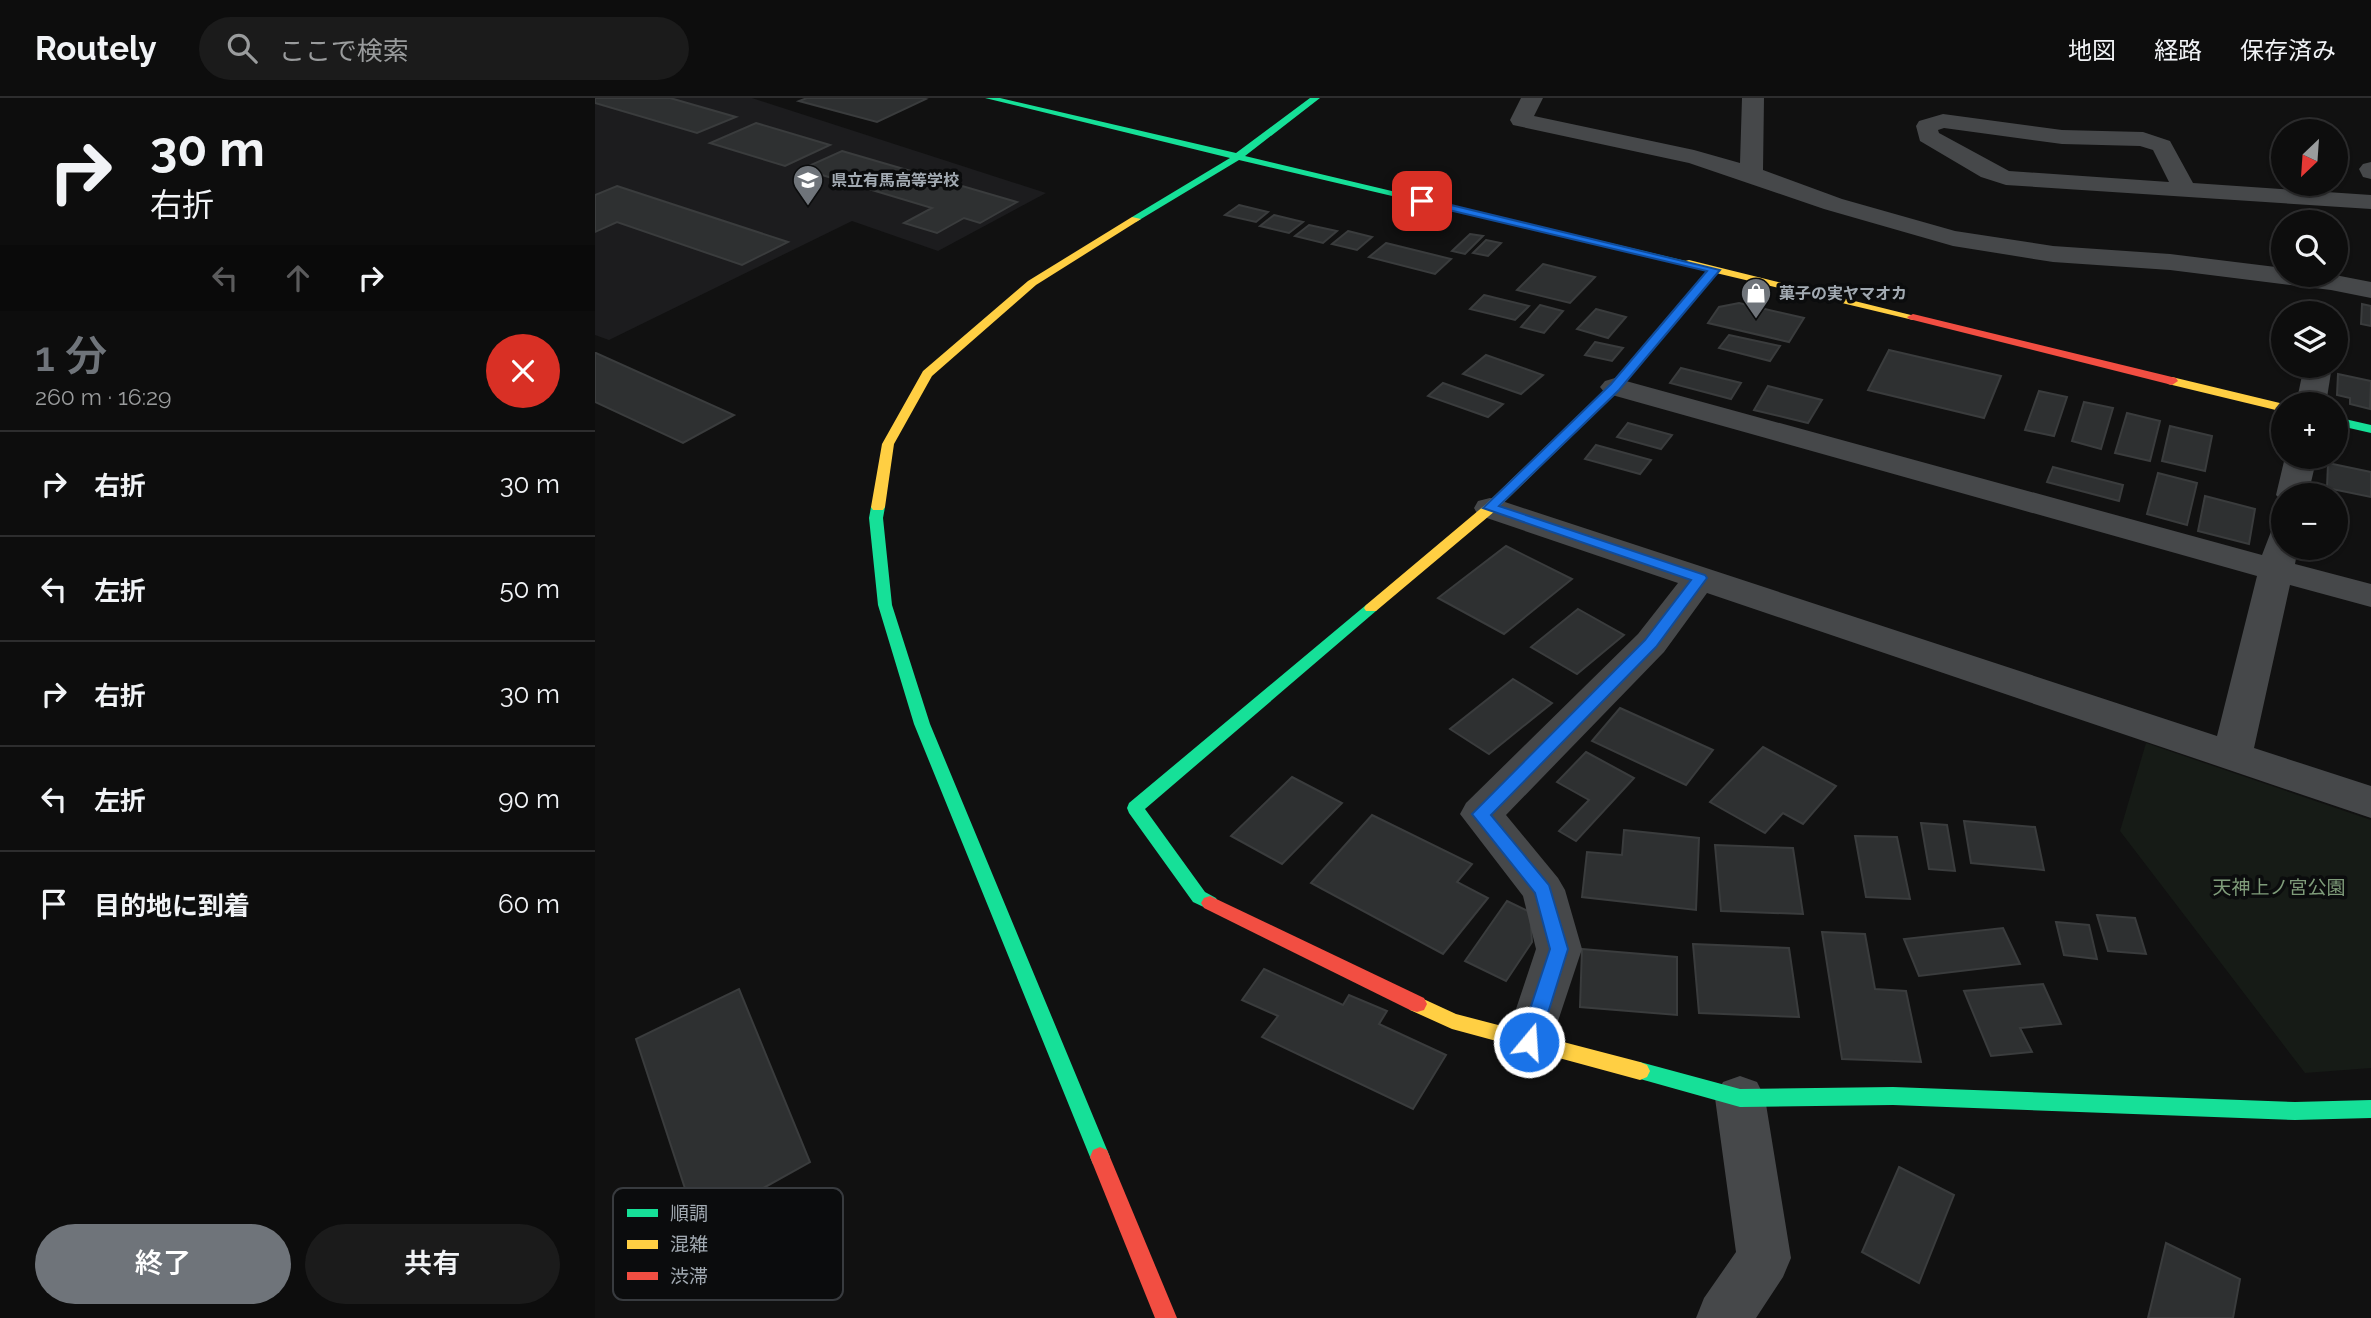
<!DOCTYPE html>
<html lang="ja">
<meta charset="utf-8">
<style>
body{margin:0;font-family:Raleway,"Noto Sans JP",sans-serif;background:#1b1b1b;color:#f1f3f6;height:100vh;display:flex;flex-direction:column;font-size:26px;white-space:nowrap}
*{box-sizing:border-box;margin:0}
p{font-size:23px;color:#9a9c9d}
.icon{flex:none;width:38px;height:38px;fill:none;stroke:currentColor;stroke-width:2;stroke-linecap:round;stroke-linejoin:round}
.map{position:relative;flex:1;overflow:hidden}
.panel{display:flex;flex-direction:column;background:#0d0d0d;width:595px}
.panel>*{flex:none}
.guide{background:#0d0d0d;color:#f1f3f6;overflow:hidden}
.needle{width:46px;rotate:205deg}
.controls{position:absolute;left:1676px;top:21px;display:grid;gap:14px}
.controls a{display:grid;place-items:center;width:77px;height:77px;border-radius:50%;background:#0d0d0d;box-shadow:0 2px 5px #0004,0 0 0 2px #2d2d2e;font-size:35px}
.pin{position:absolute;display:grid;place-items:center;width:60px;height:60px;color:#fff;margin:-30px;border-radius:14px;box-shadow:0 4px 10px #0006}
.me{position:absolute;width:77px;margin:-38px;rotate:18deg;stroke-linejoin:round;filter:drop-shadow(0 0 5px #0008)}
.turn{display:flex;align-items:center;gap:24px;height:147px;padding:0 35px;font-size:32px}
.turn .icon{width:91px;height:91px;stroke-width:2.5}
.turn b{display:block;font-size:49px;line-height:60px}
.lanes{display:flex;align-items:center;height:66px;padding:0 35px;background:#0003;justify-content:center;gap:35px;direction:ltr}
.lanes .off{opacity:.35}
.round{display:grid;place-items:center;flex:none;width:74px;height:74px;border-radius:37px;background:#1b1b1b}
.headline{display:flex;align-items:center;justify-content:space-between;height:119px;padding:0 35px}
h1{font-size:42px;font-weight:600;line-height:52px;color:#6f747a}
.cta{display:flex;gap:14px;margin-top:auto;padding:14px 35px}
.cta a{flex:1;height:80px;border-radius:42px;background:#6f747a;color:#fff;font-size:28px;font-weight:600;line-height:80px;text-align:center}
.cta a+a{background:#1b1b1b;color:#f1f3f6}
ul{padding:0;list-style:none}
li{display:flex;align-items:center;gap:21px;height:105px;padding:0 35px;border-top:2px solid #2d2d2e}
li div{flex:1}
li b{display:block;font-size:26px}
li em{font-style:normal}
header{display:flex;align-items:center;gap:42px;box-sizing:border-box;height:98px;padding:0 35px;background:#0d0d0d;border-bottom:2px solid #2d2d2e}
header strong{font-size:33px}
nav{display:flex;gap:38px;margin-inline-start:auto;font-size:24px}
.search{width:490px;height:63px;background:#1b1b1b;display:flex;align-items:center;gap:18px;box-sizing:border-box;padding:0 24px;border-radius:38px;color:#9a9c9d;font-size:26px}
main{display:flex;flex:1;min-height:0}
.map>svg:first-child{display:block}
</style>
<header>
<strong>Routely</strong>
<div class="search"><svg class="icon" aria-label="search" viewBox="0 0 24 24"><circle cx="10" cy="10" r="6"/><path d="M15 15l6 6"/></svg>ここで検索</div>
<nav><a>地図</a><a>経路</a><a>保存済み</a></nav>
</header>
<main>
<section class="panel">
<div class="guide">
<div class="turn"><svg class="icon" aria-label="right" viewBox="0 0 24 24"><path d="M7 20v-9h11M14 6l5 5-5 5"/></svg><div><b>30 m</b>右折</div></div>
<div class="lanes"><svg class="icon off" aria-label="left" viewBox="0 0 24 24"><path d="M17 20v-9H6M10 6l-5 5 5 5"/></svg><svg class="icon off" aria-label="ahead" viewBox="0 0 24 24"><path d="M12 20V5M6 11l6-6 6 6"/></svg><svg class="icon" aria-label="right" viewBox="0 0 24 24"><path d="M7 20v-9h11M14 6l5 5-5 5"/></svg></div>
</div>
<div class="headline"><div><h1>1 分</h1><p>260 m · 16:29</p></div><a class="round" style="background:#d93025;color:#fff"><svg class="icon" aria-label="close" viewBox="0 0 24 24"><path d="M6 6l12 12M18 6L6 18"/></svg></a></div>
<ul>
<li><svg class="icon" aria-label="right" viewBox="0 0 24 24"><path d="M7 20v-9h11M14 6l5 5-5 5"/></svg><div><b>右折</b></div><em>30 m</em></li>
<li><svg class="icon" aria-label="left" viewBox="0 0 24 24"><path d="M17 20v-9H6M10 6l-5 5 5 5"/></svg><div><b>左折</b></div><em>50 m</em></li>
<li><svg class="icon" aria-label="right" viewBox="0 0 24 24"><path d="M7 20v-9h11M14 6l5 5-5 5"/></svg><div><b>右折</b></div><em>30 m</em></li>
<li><svg class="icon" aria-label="left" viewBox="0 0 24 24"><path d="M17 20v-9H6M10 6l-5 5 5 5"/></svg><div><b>左折</b></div><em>90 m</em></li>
<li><svg class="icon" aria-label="arrive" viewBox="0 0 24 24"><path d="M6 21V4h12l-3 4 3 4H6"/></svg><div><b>目的地に到着</b></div><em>60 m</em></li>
</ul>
<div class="cta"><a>終了</a><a>共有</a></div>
</section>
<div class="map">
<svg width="1776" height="1220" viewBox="0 0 1776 1220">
<rect width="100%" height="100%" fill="#111"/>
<polygon fill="#1c1c1e" points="0,0 157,0 451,95 343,153 257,123 14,242 0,237"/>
<polygon fill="#161b16" points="1551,645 1776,722 1776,970 1710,975 1525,733"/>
<g fill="#2e3031" stroke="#3a3c3d" stroke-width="2">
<polygon points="0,0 75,0 141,19 102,35 0,5"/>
<polygon points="212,0 328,0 331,1 282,24 204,3"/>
<polygon points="161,25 235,47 190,68 115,45"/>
<polygon points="247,53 422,104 385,125 369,120 342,135 309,125 337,110 207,71"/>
<polygon points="22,88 193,144 147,167 22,124 0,134 0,97"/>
<polygon points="644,107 673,114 661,124 630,117"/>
<polygon points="679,117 708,124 694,135 665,128"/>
<polygon points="714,127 742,133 728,145 700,138"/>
<polygon points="753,133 777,139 762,152 737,146"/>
<polygon points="875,136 888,138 870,156 857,153"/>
<polygon points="891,142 906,145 893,158 878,155"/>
<polygon points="791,145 856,161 840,176 774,159"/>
<polygon points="948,166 1000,179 975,205 922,192"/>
<polygon points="889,197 934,208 920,222 875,211"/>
<polygon points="1144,205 1209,220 1194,244 1113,225 1124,209"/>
<polygon points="1767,206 1776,208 1776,228 1766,226"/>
<polygon points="945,207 968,213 949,235 926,229"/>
<polygon points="1001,211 1031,219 1013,240 982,231"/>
<polygon points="1134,237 1185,248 1175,263 1124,250"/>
<polygon points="1000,244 1028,250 1017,263 990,257"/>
<polygon points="1294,252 1406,278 1389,320 1273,292"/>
<polygon points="0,255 1,255 139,317 88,345 0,304"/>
<polygon points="891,257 948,277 926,296 868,276"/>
<polygon points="1086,270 1146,285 1136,301 1075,285"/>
<polygon points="1743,276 1776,283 1775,311 1755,306 1755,300 1742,297"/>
<polygon points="848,285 908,306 893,319 833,298"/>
<polygon points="1173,288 1227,302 1213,325 1159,312"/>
<polygon points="1444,293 1472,299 1459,338 1430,332"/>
<polygon points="1489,304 1518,310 1506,351 1477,343"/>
<polygon points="1532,315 1565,323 1555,363 1520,355"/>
<polygon points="1033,325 1077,337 1066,351 1022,339"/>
<polygon points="1575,328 1617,338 1610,373 1567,363"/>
<polygon points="1001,347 1056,362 1045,376 990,361"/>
<polygon points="1733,365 1776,374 1776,399 1732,390"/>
<polygon points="1458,369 1528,387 1524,403 1452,384"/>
<polygon points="1563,375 1602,385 1592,427 1552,416"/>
<polygon points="1610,398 1660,411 1654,446 1603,433"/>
<polygon points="911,448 977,481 909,536 843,500"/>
<polygon points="983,511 1029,537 982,576 936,549"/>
<polygon points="918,581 957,605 894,656 855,631"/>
<polygon points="1025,610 1118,652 1091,687 997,643"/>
<polygon points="1168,649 1241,688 1208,726 1188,715 1170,735 1115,704"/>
<polygon points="991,654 1039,680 981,743 964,733 994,702 962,684"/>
<polygon points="697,679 747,705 687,766 636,738"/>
<polygon points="777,717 877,766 862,784 893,800 848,856 716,785"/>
<polygon points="1369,723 1440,729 1449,772 1376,765"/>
<polygon points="1326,725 1352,727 1360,773 1334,771"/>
<polygon points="1029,732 1104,740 1101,812 987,799 992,754 1027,757"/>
<polygon points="1260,738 1302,739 1315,801 1271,799"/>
<polygon points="1120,747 1198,750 1208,816 1126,813"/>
<polygon points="912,803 935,814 937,844 911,883 870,863"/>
<polygon points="1502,817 1540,820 1551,856 1513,853"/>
<polygon points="1461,824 1494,827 1502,861 1469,857"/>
<polygon points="1408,830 1425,866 1324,878 1309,841"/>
<polygon points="1227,834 1270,836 1280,891 1311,893 1326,964 1247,961"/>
<polygon points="1098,846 1194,850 1204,919 1104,915"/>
<polygon points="987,851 1082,859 1082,917 985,909"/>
<polygon points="669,871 748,907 754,897 792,913 784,926 851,957 818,1011 667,939 683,918 647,902"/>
<polygon points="1448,886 1466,926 1425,930 1437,954 1396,958 1369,893"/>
<polygon points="144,891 215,1064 102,1127 41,941"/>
<polygon points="1304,1069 1359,1097 1324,1185 1267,1154"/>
<polygon points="1571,1145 1645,1181 1638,1220 1553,1220"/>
</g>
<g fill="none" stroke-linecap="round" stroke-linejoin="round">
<g fill="#46484a" fill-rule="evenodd">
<polygon points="926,0 948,0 939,18 1099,52 1145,65 1147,0 1169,0 1168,72 1247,101 1360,133 1458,148 1575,156 1689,170 1689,177 1740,177 1776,184 1776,200 1736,192 1575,172 1458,164 1358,148 1229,111 1094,65 918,27 915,22"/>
<path d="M1348,16L1467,32L1548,34L1575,43L1598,85L1776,97V111L1411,87L1386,79L1325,43L1321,28L1324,23ZM1349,30L1467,46L1545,48L1558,52L1574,84L1414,73L1344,35L1343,32Z"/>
<polygon points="1776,64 1776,81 1768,79 1764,71 1768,66"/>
<polygon points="1709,268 1737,268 1731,306 1701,306"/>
<polygon points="1020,280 1667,457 1677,431 1689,428 1689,450 1703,450 1700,466 1776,486 1776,509 1695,487 1659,650 1776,688 1776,720 1112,495 1069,554 911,717 963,780 970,792 987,851 951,959 934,965 917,959 910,944 941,851 928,798 865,716 871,705 1043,536 1083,485 883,417 879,410 883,403 895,400 907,403 1622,638 1662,478 1010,295 1005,289 1010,283"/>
<polygon points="1690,359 1722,359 1713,397 1689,397 1689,405 1681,397"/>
<polygon points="1145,978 1162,984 1170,1000 1196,1160 1188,1179 1161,1220 1101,1220 1109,1200 1141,1154 1120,1000 1128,984"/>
</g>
<g fill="#16e098" fill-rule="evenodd">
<polygon points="390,0 405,0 641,55 715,0 725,0 650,58 1099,165 1094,168 644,62 541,124 537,123 537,119 635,60"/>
<polygon points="1741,319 1776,327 1776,335 1741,327"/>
<polygon points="283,405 290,409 288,420 297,507 335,626 515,1059 512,1066 505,1069 498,1066 495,1059 319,626 283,507 274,420 276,409"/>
<polygon points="776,505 781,507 783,510 781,513 550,711 610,794 621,800 624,805 621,810 615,812 598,804 534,715 532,710 534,705 771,507"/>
<polygon points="1045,964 1145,991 1298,989 1700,1004 1776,1002 1776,1020 1700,1022 1298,1007 1145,1009 1038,979 1035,973 1038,967"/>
</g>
<g fill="#ffcf43" fill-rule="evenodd">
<polygon points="537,119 546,121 441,187 337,278 299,346 290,409 288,412 278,412 276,409 287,346 328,273 433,183"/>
<polygon points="1094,162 1324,219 1318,222 1121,175 1024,292 900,413 781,513 771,513 769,510 771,507 890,407 1016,286 1112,173 1090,167 1090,163"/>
<polygon points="1577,279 1689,306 1689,314 1573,286 1571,283"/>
<polygon points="822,898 861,916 1045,964 1052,967 1055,973 1052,979 1045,982 857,931 815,912 812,906 815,900"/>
</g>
<g fill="#f24e42" fill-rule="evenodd">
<polygon points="1318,216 1581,280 1583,283 1577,287 1314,221 1312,219"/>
<polygon points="615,798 829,900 832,906 829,912 822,914 815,912 609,810 606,805 609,800"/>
<polygon points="505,1049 512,1052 582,1220 560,1220 495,1059 498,1052"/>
</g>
</g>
<polygon fill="#1a73e8" stroke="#114b97" stroke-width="2" points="827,100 1125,172 1024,292 904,408 1110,477 1112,480 1061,549 896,717 954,787 973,851 944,944 941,950 934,953 927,950 924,944 955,851 940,795 877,716 1050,542 1096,482 888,410 1016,286 1112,173 824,105 824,101"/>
<defs>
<g id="school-pin" transform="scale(1.575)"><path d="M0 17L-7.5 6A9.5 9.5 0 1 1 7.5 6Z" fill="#6f747a" stroke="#0b0c0d"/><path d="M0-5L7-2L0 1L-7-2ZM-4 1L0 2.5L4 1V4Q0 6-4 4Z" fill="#fff"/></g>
<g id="shop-pin" transform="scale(1.575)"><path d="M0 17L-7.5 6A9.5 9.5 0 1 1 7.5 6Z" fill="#6f747a" stroke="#0b0c0d"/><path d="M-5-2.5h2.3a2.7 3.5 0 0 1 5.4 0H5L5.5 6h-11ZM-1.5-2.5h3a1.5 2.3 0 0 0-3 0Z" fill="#fff"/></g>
</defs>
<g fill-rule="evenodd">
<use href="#school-pin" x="213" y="82"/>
<use href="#shop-pin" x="1161" y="195"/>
</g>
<g text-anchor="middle" stroke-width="7" stroke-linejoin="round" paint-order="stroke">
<g font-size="16" font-weight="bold" fill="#a2aab2" stroke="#0b0c0d" text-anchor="start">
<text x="236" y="88">県立有馬高等学校</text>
<text x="1184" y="201">菓子の実ヤマオカ</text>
</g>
<g font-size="19" fill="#7f9c7a" stroke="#0b0c0d">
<text x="1684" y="796">天神上ノ宮公園</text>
</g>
</g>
<rect x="18" y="1090" width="230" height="112" rx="10" fill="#0b0c0d" stroke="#383b3f" stroke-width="2"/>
<rect x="32" y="1111" width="31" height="8" fill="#16e098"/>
<rect x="32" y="1142" width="31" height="9" fill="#ffcf43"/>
<rect x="32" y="1174" width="31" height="8" fill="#f24e42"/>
<g font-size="19" fill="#a2aab2">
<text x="75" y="1122">順調</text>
<text x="75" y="1153">混雑</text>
<text x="75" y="1185">渋滞</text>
</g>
</svg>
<div class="controls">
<a><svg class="needle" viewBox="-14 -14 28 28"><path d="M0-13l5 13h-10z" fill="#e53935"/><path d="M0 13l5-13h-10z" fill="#9a9c9d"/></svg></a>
<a><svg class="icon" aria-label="search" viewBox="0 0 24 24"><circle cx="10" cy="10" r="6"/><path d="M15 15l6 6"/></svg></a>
<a><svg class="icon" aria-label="layers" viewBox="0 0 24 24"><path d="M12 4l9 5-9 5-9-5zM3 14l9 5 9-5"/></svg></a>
<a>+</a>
<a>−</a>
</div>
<div class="pin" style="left:827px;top:103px;background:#d93025"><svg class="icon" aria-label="arrive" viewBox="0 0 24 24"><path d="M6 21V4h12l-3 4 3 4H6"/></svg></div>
<svg class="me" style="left:934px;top:944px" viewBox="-20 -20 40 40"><circle r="17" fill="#1a73e8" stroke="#fff" stroke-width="3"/><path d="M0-11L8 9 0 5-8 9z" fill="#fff"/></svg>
</div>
</main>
